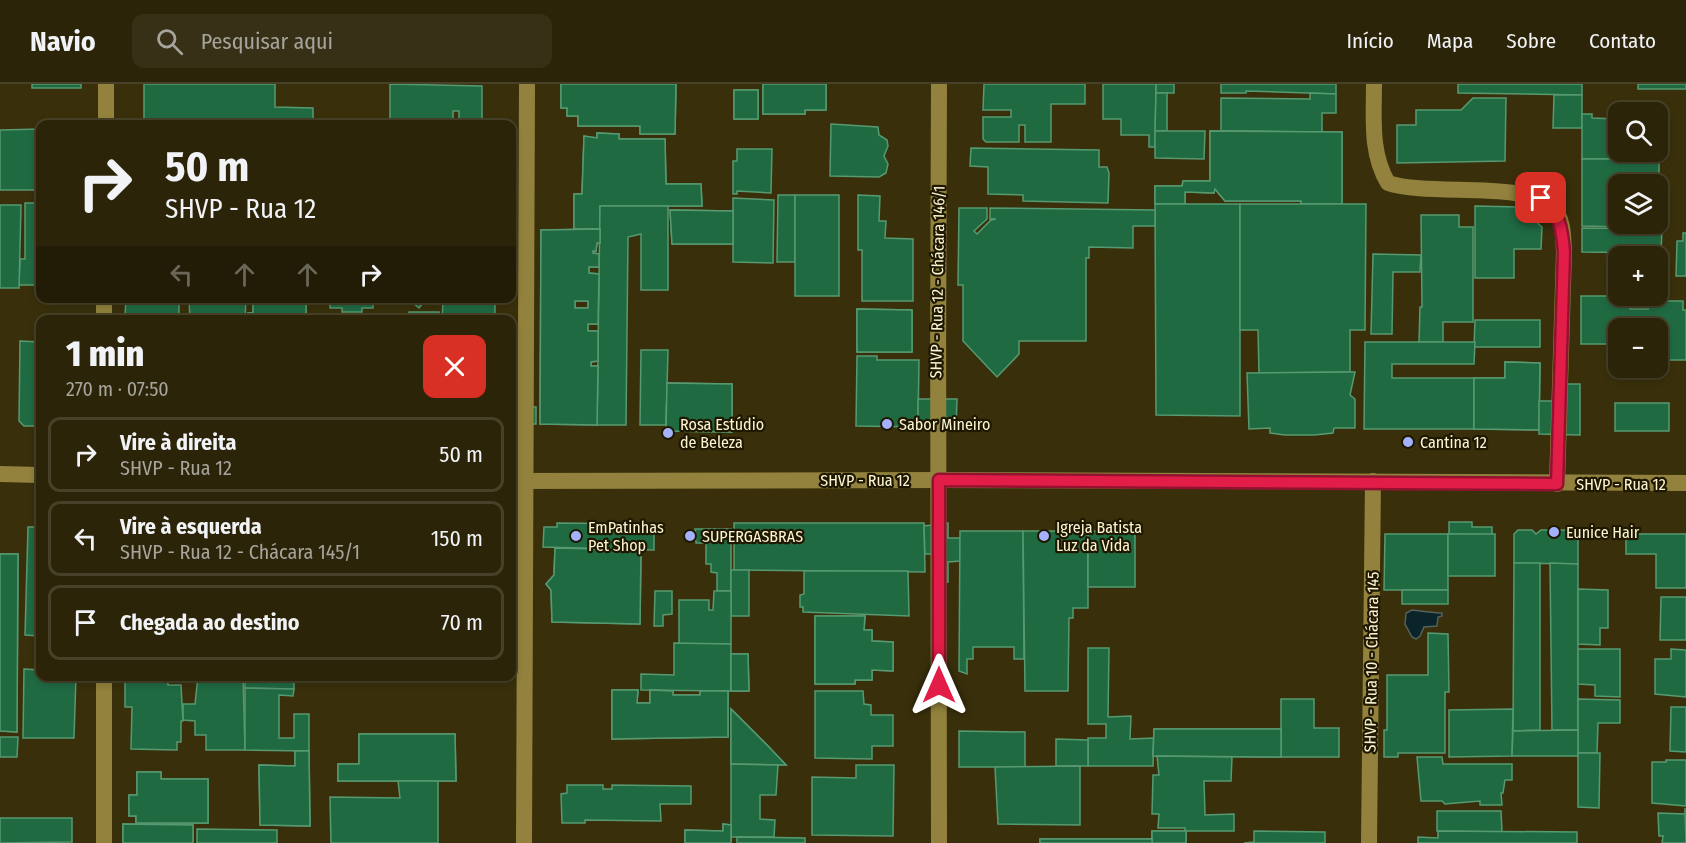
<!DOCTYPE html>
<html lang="pt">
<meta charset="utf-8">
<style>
body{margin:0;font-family:"Fira Sans Condensed",sans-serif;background:#373016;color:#f1f3f6;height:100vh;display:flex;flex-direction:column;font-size:22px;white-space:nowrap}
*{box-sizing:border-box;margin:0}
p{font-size:20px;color:#a6a49c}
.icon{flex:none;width:33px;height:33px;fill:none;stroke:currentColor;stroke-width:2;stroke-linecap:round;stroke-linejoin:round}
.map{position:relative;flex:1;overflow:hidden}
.sheet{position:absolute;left:36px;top:231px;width:480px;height:366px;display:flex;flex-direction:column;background:#2b2408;border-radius:12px;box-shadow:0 3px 9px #0003,0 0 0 2px #474129}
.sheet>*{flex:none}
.banner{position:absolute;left:36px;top:36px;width:480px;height:183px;border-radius:12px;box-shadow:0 3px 9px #0003,0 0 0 2px #474129;background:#2b2408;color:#f1f3f6;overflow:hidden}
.fabs{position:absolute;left:1608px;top:18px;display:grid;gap:12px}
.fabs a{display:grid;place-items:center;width:60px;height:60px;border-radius:12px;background:#2b2408;box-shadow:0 3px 9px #0003,0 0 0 2px #474129;font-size:30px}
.pin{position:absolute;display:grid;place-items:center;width:51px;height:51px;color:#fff;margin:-26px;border-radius:12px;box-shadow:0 3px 9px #0006}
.me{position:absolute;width:66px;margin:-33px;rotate:0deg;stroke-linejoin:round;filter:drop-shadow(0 0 4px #0008)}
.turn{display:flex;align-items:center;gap:21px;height:126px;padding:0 30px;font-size:27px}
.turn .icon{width:78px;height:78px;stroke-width:2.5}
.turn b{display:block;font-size:42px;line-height:51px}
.lanes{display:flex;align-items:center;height:57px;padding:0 30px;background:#0003;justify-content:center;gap:30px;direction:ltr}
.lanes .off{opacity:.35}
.round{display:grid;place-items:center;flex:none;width:63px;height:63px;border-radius:12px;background:#373016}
.summary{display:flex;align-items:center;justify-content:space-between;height:102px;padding:0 30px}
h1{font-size:36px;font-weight:800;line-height:45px}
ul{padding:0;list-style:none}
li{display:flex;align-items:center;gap:18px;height:75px;margin:0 12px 9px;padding:0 18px;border:3px solid #474129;border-radius:12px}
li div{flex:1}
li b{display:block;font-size:22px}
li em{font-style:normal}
header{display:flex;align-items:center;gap:36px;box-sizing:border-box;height:84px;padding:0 30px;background:#2b2408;border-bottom:2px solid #474129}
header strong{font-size:28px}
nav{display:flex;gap:33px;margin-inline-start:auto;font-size:21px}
.search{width:420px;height:54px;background:#373016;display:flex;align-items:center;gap:15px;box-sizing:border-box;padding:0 21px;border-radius:12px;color:#a6a49c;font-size:22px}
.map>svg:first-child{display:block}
</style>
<header>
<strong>Navio</strong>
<div class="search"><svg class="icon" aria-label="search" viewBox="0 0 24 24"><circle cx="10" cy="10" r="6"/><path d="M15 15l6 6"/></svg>Pesquisar aqui</div>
<nav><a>Início</a><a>Mapa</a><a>Sobre</a><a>Contato</a></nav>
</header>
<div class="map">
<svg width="1686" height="759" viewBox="0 0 1686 759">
<rect width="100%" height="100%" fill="#39300b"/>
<path fill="#0b2429" stroke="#53625c" stroke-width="1.5" d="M1412,526C1422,527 1433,529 1442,529V532L1438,533L1437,542L1424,543L1420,552L1416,555L1412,553L1405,540L1406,529Z"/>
<g fill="#206a42" stroke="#579971" stroke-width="1.5" fill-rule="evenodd">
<rect x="32" y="0" width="49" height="4"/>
<polygon points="144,0 275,0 275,23 313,24 313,40 255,40 255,36 144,36"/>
<polygon points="390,0 482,2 482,36 459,36 459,27 453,27 453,36 390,35"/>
<polygon points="561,0 676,0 675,50 640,50 640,42 578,42 578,32 567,32 567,24 561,24"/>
<polygon points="561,0 676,0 675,50 640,50 640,42 578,42 578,32 567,32 567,24 561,24"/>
<polygon points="763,0 826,0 826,26 805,26 805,30 763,30"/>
<polygon points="763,0 826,0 826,26 805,26 805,30 763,30"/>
<polygon points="984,0 1085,0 1085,20 1051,20 1051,58 1025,58 1025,41 1019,41 1019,58 986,58 983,55 983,33 1011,33 1011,26 983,26"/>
<polygon points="1103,0 1156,0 1155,63 1149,63 1149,51 1121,51 1121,35 1103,35"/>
<rect x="1156" y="0" width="18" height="9"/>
<polygon points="1221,0 1336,0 1336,10 1246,7 1246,9 1221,9"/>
<polygon points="1458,0 1582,0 1582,11 1458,9"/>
<rect x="1638" y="0" width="48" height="5"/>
<rect x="734" y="6" width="24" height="29"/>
<rect x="734" y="6" width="24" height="29"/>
<polygon points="1156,9 1167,9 1167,47 1155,47"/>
<polygon points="1310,9 1336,10 1336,29 1322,29 1322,48 1221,47 1221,14 1310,15"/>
<polygon points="1554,11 1582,11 1582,44 1553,44"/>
<polygon points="1473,14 1506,14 1505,77 1397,79 1397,41 1416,41 1416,26 1461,26"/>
<polygon points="1582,30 1592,30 1592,34 1618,35 1618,68 1624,68 1624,75 1582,75"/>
<polygon points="831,40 878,43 879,51 887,56 888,62 884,72 888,80 886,89 879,93 830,92"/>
<polygon points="40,45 40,106 0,106 0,46"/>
<polygon points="1155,47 1205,47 1204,75 1155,74"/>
<polygon points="1210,47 1342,48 1342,120 1301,120 1301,117 1225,117 1215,105 1214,109 1185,108 1185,120 1155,120 1155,102 1182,102 1183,97 1210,97"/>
<polygon points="1210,47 1342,48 1342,120 1301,120 1301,117 1225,117 1215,105 1214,109 1185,108 1185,120 1155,120 1155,102 1182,102 1183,97 1210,97"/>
<polygon points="597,49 619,50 619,55 665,55 666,100 701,100 702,122 600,122 600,145 574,145 574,110 582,110 584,52 597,54"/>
<polygon points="597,49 619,50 619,55 665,55 666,100 701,100 702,122 600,122 600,145 574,145 574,110 582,110 584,52 597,54"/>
<polygon points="971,64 1099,66 1099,83 1107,83 1109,89 1108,119 1023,117 1023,111 988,110 988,83 970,82"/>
<polygon points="737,65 772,65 771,109 737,107 737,110 733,110 733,77 737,77"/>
<polygon points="1582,75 1659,75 1659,102 1618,100 1620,143 1582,142"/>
<polygon points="778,111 795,111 795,178 777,178"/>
<rect x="795" y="111" width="44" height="101"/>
<polygon points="858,111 880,112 879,137 886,137 885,154 913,155 913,217 862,217 862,166 858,166"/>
<polygon points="733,114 774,116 773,179 733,178"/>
<polygon points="25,119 40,119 40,201 19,201 20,175 25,175"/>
<polygon points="1155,120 1240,120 1240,332 1156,331"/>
<polygon points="1240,120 1366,120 1365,246 1350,246 1350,288 1259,289 1258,246 1240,246"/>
<polygon points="0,121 21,121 19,204 0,204"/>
<polygon points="600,122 668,122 668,206 641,206 641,150 628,153 626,341 597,341"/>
<polygon points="1475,122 1520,123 1542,143 1541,165 1514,165 1514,194 1475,194"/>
<polygon points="959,124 987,124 987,135 974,147 977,150 991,136 996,135 990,135 990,124 1155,126 1155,142 1133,142 1133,164 1089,163 1089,174 1086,174 1086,257 1019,257 1019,270 997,293 963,257 963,201 958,201"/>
<polygon points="670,126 733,127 733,160 672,160"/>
<polygon points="670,126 733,127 733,160 672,160"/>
<polygon points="1421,131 1459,131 1459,143 1473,143 1473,238 1443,238 1443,258 1419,258 1420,223 1422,223"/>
<polygon points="1582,144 1662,145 1661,169 1582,168"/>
<path d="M600,145V159H597L596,167H593V169L599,170V183H589V189L599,190L598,240H588V247H598V277L591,278V282H598L597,341L540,340L541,146ZM575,217H588V224H575Z"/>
<path d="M600,145V159H597L596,167H593V169L599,170V183H589V189L599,190L598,240H588V247H598V277L591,278V282H598L597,341L540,340L541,146ZM575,217H588V224H575Z"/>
<polygon points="1683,149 1686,149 1686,192 1676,192 1677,157 1683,157"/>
<polygon points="1373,170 1421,171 1420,188 1393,188 1392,250 1371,250"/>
<polygon points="1581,212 1630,212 1630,225 1648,225 1648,217 1683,217 1683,226 1686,226 1686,276 1658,276 1658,244 1618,244 1618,260 1581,260"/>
<polygon points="126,214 179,214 179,234 125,233"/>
<polygon points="189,214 246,214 245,236 190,236"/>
<polygon points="253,214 306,214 306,236 248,236 248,229 253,229"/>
<polygon points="253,214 306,214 306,236 248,236 248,229 253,229"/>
<polygon points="330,214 373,214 373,224 362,224 362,228 342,228 342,224 330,224"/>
<polygon points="407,214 427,214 419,224"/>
<polygon points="446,214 495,214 495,231 507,231 507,236 442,236 443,218 446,218"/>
<polygon points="857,225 912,226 912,268 857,268"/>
<polygon points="857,225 912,226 912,268 857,268"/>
<rect x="409" y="228" width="30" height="8"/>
<polygon points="1475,236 1540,236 1540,263 1474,263"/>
<polygon points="20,257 40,258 40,338 38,342 24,342 19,337"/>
<polygon points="1365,258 1475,258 1474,280 1392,280 1392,294 1474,294 1474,345 1364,345"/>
<polygon points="641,266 668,266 666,341 640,341"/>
<polygon points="857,272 877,272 877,276 919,276 918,343 856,342"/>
<polygon points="1505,278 1540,279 1539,346 1474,345 1474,294 1505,294"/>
<polygon points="1505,278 1540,279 1539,346 1474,345 1474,294 1505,294"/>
<polygon points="1350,288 1355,288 1350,311 1355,315 1355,344 1334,344 1333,349 1314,351 1285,351 1270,349 1270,344 1249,345 1247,289"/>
<polygon points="667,299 732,300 732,348 666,347"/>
<polygon points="667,299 732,300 732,348 666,347"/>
<polygon points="1562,300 1580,300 1580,351 1539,350 1539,317 1561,317"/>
<polygon points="918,315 957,315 956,344 918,344"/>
<rect x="1615" y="319" width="54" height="28"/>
<rect x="512" y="323" width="24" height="17"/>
<polygon points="1449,438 1472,438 1472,443 1492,443 1492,451 1449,450"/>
<polygon points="557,439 654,440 654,466 543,463 544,443 557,443"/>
<polygon points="734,439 924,439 925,488 734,486"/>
<polygon points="948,439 948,454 960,454 960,477 948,478 948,498 939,498 938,470 925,470 924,442"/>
<polygon points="28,443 40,443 40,552 25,551"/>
<polygon points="695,445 731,445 731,507 717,507 717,489 711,488 711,480 706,480 706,459 696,459"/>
<polygon points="1518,446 1532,446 1536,450 1541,446 1552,446 1556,450 1561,446 1575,446 1578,450 1578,480 1514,479 1514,450"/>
<polygon points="960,447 1023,447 1024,575 1014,575 1014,563 973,563 973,575 967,575 967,590 959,587"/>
<polygon points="1023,447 1088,447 1088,524 1073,524 1073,534 1069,534 1068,607 1025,607"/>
<polygon points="1088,447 1135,448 1135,503 1088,503"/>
<polygon points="1385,450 1448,450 1448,506 1384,506"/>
<rect x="1448" y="450" width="47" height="42"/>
<polygon points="1626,450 1686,450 1686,504 1656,504 1656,470 1626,470"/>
<polygon points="555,464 641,466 640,540 552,538 551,506 546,500 554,491"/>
<polygon points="555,464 641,466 640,540 552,538 551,506 546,500 554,491"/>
<polygon points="0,470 18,470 17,648 0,647"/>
<polygon points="0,470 18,470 17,648 0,647"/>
<polygon points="1514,479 1540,479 1540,646 1513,647"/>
<polygon points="1550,479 1578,480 1578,646 1552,646"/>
<rect x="731" y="486" width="18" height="46"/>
<polygon points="804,487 908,487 909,532 803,528 803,523 800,523 800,511 804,510"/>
<polygon points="1578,505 1608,506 1608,544 1600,544 1600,561 1578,560"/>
<rect x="1402" y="506" width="46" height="14"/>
<polygon points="655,507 672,507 672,530 663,531 663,542 654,542"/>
<polygon points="714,507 731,507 731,560 679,560 679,516 709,516 709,526 713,526"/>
<polygon points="1661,513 1686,513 1686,556 1660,556"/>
<polygon points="815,532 865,532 864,546 872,546 872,557 893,558 893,587 872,586 872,596 855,596 855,600 815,600"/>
<polygon points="815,532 865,532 864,546 872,546 872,557 893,558 893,587 872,586 872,596 855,596 855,600 815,600"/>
<polygon points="1428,549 1448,550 1449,608 1445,608 1445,669 1398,669 1398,673 1384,673 1384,646 1387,646 1387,591 1428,591"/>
<polygon points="674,559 731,560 731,607 641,606 641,590 674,591"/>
<polygon points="1088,564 1109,564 1108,633 1131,632 1130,655 1154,654 1153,682 1088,682 1088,654 1106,654 1106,640 1088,640"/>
<polygon points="1578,565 1620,565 1620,613 1595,612 1595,601 1578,600"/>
<polygon points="1671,565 1686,566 1686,613 1655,610 1655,575 1671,575"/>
<polygon points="731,570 748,570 749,607 731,607"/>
<polygon points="731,570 748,570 749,607 731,607"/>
<polygon points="24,585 40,586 40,592 76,592 74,654 23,654"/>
<polygon points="198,592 243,592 245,666 206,666 206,651 195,651 195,637 183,636 183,620 195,620"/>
<polygon points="245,592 294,592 294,605 245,604"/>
<polygon points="125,593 168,594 168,601 181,601 183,637 181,637 181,658 177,658 177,666 131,665 132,623 125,623"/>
<polygon points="245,604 294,605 293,612 279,611 279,654 294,654 294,630 309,630 309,667 245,666"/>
<polygon points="612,606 638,606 637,619 650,619 650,606 673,607 673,611 700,611 700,607 728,607 728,653 612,655"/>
<polygon points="612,606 638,606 637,619 650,619 650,606 673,607 673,611 700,611 700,607 728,607 728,653 612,655"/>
<polygon points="815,607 863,607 864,620 871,621 871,631 893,631 893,662 872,662 872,675 815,674"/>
<polygon points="1281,615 1314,615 1314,644 1339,644 1339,673 1281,673"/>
<polygon points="1578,615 1620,616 1620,639 1598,639 1597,669 1578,669"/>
<polygon points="1671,623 1686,623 1686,668 1670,667"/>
<polygon points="731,625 768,662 786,681 731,680"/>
<polygon points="731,625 768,662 786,681 731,680"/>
<polygon points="1513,625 1512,672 1449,673 1449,626"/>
<polygon points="1154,645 1281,645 1281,673 1153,672"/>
<polygon points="1154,645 1281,645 1281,673 1153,672"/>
<polygon points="1578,646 1578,672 1512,672 1513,647"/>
<polygon points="959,647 1025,648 1025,683 959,683"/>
<polygon points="359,650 455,650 456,697 338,697 338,680 359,680"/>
<polygon points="359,650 455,650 456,697 338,697 338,680 359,680"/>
<polygon points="0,653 18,653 17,673 0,673"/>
<polygon points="1056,655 1088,656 1088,682 1056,682"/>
<polygon points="295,667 309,667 310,742 260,741 259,681 295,682"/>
<polygon points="295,667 309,667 310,742 260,741 259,681 295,682"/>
<polygon points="1578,669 1600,669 1599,724 1578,723"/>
<polygon points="1157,672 1232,673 1231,697 1204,697 1205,731 1234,730 1234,747 1185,747 1185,744 1158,744 1159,730 1152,730 1153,691 1159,691"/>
<polygon points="1417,673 1442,673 1443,680 1512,680 1512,696 1505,696 1503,709 1501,709 1502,721 1480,721 1480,717 1445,720 1442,717 1421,717"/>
<polygon points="1666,676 1686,676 1686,722 1652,719 1652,678 1666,678"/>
<polygon points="731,680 778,681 776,711 760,711 760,735 775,736 774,753 731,753"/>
<polygon points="856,681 894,681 893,752 812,751 812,693 856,694"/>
<polygon points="1080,682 1080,741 998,740 995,683"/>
<polygon points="137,688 161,688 161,695 208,695 208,739 136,739 136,732 129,732 129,711 137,711"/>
<polygon points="137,688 161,688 161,695 208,695 208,739 136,739 136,732 129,732 129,711 137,711"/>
<polygon points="398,697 438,697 438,759 331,759 330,713 400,714"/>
<polygon points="567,701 603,701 603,705 612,705 612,701 691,702 691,720 660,720 661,737 585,736 585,739 562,739 561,710 567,709"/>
<polygon points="1685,724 1686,759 1662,759 1663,752 1659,752 1658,729 1685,730"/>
<polygon points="1437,727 1501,727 1502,748 1437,747"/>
<polygon points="0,734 72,734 72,758 0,759"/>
<polygon points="123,740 193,741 193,759 123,759"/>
<polygon points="123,740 193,741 193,759 123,759"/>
<polygon points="723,740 731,741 731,759 685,759 685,746 723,747"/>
<polygon points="723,740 731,741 731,759 685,759 685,746 723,747"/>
<polygon points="197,745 277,746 277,759 197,759"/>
<rect x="1152" y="747" width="34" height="12"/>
<rect x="1152" y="747" width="34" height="12"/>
<polygon points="1254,747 1325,748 1325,759 1244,759 1254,758"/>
<polygon points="1438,747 1577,748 1577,759 1418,759 1418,753 1438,754"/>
<polygon points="737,753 805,754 805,759 737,759"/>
<rect x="1040" y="755" width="112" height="4"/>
<rect x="1040" y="755" width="112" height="4"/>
</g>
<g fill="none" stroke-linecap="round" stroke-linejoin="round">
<g stroke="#92823d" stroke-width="16">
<path d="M939,0C937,253 939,506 939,759"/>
<path d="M1374,0C1374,34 1370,69 1388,99C1429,113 1527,96 1553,124C1564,135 1563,154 1564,168L1557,400"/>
<polyline points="106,40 106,0"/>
<polyline points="104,236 104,214"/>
<polyline points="104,759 104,592"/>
<polyline points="524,759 527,0"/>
<polyline points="1369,759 1373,397"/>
</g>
<g stroke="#92823d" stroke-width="16">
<polyline points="0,390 40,391"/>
<polyline points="512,397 939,396 1686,399"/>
</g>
</g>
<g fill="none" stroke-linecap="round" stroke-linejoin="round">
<g stroke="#92132f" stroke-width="15">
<path id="route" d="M939,601V396L1557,400L1564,168C1562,144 1560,129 1541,114"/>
</g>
<use href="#route" stroke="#e11d48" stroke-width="10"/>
</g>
<g fill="#a4b1fc" stroke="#1f1800" stroke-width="2">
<circle cx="887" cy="340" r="6"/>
<circle cx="668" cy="349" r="6"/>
<circle cx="1408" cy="358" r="6"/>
<circle cx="1554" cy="448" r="6"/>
<circle cx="576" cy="452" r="6"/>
<circle cx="690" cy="452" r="6"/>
<circle cx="1044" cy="452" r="6"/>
</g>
<g text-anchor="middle" stroke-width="4.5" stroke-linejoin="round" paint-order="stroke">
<g font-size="16" fill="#fcf4d2" stroke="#1f1800">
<text transform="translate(937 198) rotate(-89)" y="6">SHVP - Rua 12 - Chácara 146/1</text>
<text x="865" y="402">SHVP - Rua 12</text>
<text x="1621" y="406">SHVP - Rua 12</text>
<text transform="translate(1371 578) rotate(-89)" y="6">SHVP - Rua 10 - Chácara 145</text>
</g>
<g font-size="16" fill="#fcf4d2" stroke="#1f1800" text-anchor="start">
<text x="680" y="346">Rosa Estúdio<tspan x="680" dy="18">de Beleza</tspan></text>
<text x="899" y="346">Sabor Mineiro</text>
<text x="1420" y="364">Cantina 12</text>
<text x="588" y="449">EmPatinhas<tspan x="588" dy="18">Pet Shop</tspan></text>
<text x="1056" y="449">Igreja Batista<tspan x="1056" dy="18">Luz da Vida</tspan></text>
<text x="1566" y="454">Eunice Hair</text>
<text x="702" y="458">SUPERGASBRAS</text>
</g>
</g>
</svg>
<div class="fabs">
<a><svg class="icon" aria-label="search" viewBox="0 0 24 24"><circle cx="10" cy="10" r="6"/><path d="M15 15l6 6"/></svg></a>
<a><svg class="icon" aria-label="layers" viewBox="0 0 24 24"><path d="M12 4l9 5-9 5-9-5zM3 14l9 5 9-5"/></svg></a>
<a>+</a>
<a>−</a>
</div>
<div class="pin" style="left:1541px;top:114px;background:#d93025"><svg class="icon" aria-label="arrive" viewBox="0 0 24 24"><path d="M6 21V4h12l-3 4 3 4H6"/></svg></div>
<svg class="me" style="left:939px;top:601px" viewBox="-20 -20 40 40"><path d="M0-17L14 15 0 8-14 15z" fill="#e11d48" stroke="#fff" stroke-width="4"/></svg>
<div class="banner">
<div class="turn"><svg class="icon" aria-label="right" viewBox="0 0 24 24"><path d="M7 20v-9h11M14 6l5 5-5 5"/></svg><div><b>50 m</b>SHVP - Rua 12</div></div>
<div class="lanes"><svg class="icon off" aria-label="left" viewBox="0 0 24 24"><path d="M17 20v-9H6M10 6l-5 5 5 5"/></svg><svg class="icon off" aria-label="ahead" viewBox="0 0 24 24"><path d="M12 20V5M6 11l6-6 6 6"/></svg><svg class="icon off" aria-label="ahead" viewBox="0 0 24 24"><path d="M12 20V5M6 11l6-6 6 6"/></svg><svg class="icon" aria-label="right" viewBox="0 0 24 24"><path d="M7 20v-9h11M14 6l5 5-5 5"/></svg></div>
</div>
<section class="sheet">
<div class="summary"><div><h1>1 min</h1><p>270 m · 07:50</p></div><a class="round" style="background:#d93025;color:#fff"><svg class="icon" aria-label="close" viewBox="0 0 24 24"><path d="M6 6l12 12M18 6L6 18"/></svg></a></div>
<ul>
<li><svg class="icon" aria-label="right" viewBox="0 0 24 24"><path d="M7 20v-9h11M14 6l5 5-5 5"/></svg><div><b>Vire à direita</b><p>SHVP - Rua 12</p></div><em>50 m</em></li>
<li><svg class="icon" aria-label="left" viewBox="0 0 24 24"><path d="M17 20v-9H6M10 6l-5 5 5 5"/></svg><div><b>Vire à esquerda</b><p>SHVP - Rua 12 - Chácara 145/1</p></div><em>150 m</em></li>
<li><svg class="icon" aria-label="arrive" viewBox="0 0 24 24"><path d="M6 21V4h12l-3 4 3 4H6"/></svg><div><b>Chegada ao destino</b></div><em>70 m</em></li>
</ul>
</section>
</div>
